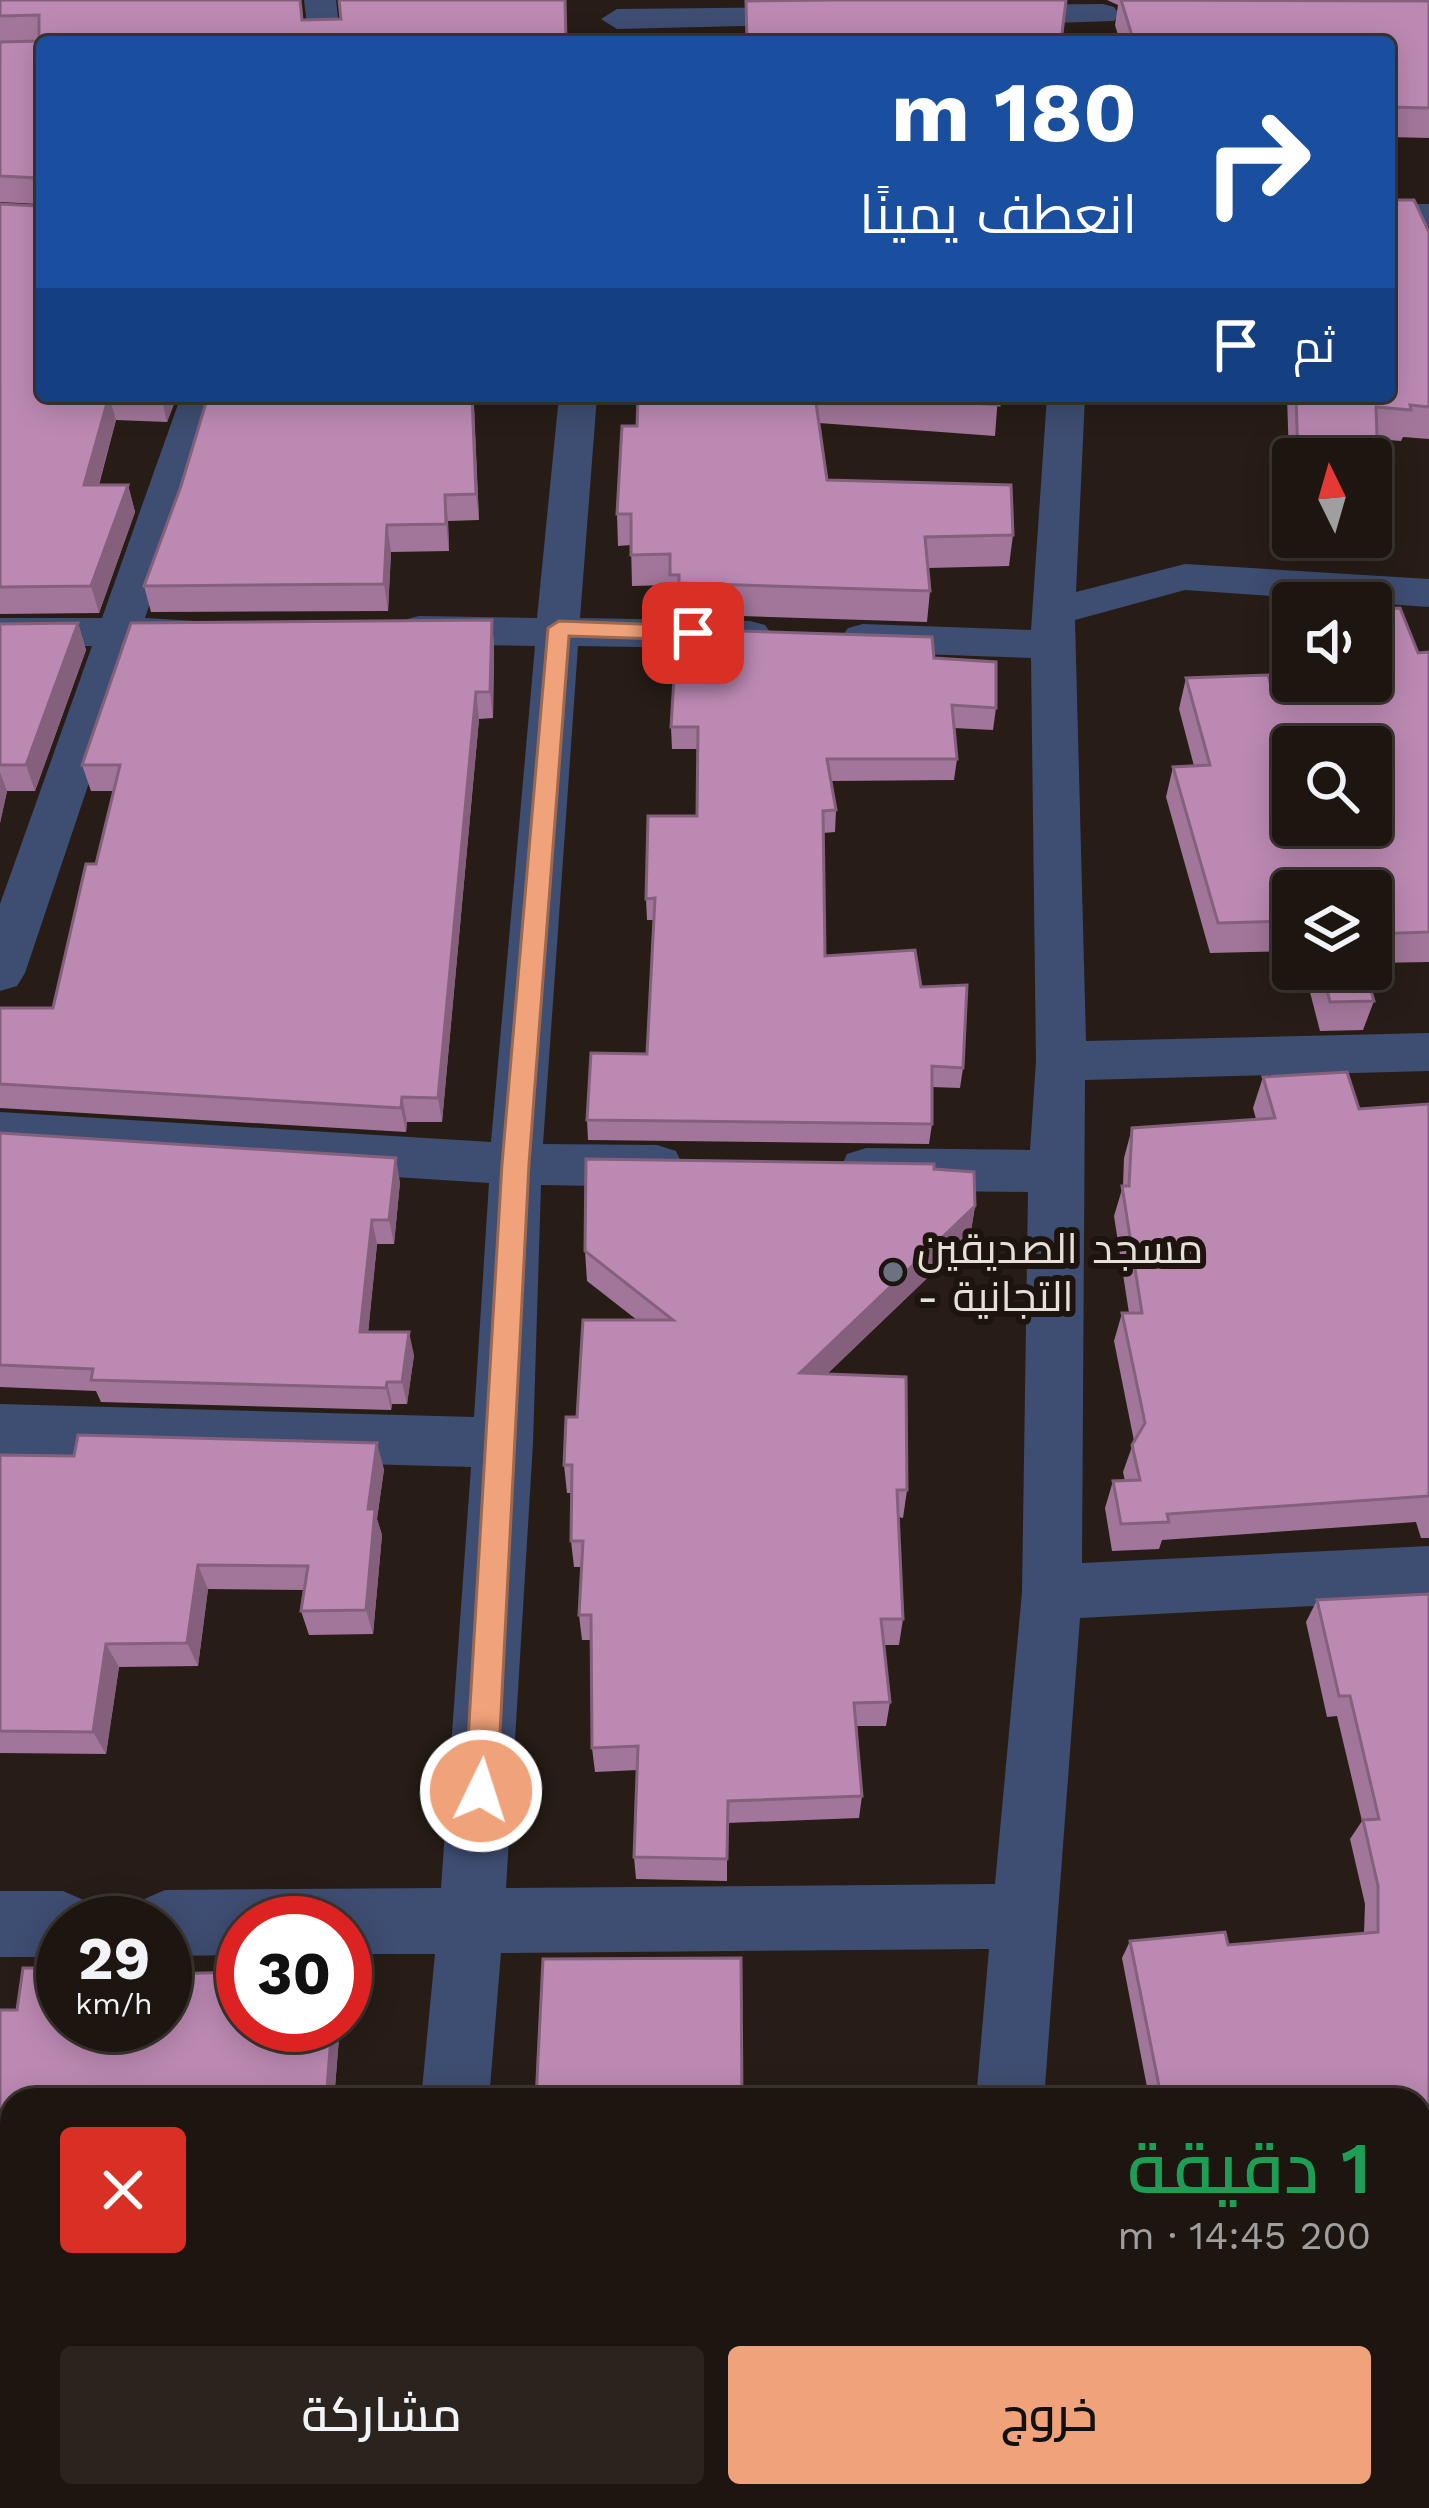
<!DOCTYPE html>
<html lang="ar">
<meta charset="utf-8">
<style>
body{margin:0;font-family:"Work Sans",Cairo,sans-serif;background:#2a231e;color:#f1f3f6;direction:rtl;height:100vh;display:flex;flex-direction:column;font-size:45px;white-space:nowrap}
*{box-sizing:border-box;margin:0}
p{font-size:39px;color:#a09f9f}
.icon{flex:none;width:66px;height:66px;fill:none;stroke:currentColor;stroke-width:2;stroke-linecap:round;stroke-linejoin:round}
.map{position:relative;flex:1;overflow:hidden;direction:ltr}
.sheet{position:absolute;left:0px;top:2088px;width:1431px;height:420px;display:flex;flex-direction:column;background:#1d1610;border-radius:36px 36px 0 0;box-shadow:0 6px 30px #0003,0 0 0 3px #3b3530;direction:rtl}
.sheet>*{flex:none}
.guide{position:absolute;left:36px;top:36px;width:1359px;height:366px;border-radius:12px;box-shadow:0 6px 30px #0003,0 0 0 3px #3b3530;direction:rtl;background:#1a4fa0;color:#fff;overflow:hidden}
.needle{width:78px;rotate:355deg}
.tools{position:absolute;left:1272px;top:438px;display:grid;gap:24px}
.tools a{display:grid;place-items:center;width:120px;height:120px;border-radius:12px;background:#1d1610;box-shadow:0 6px 30px #0003,0 0 0 3px #3b3530;font-size:60px}
.speed{position:absolute;left:36px;top:1896px;display:flex;gap:24px;font-size:60px;font-weight:700;text-align:center}
.speed>*{display:grid;place-content:center;width:156px;height:156px;border-radius:50%;background:#1d1610;box-shadow:0 6px 30px #0003,0 0 0 3px #3b3530;line-height:1}
.speed small{font-size:30px;font-weight:400}
.speed .limit{border:18px solid #d22;background:#fff;color:#111}
.pin{position:absolute;display:grid;place-items:center;width:102px;height:102px;color:#fff;margin:-51px;border-radius:24px;box-shadow:0 6px 18px #0006}
.me{position:absolute;width:132px;margin:-66px;rotate:4deg;stroke-linejoin:round;filter:drop-shadow(0 0 9px #0008)}
.turn{display:flex;align-items:center;gap:42px;height:252px;padding:0 60px;font-size:54px}
.turn .icon{width:156px;height:156px;stroke-width:2.5}
.turn b{display:block;font-size:84px;line-height:102px}
.then{display:flex;align-items:center;height:114px;padding:0 60px;background:#0003;gap:24px;font-size:45px}
.round{display:grid;place-items:center;flex:none;width:126px;height:126px;border-radius:12px;background:#2a231e}
.head{display:flex;align-items:center;justify-content:space-between;height:204px;padding:0 60px}
h1{font-size:72px;font-weight:600;line-height:90px;color:#1e9e55}
.primary-button{display:flex;gap:24px;margin-top:auto;padding:24px 60px}
.primary-button a{flex:1;height:138px;border-radius:12px;background:#f0a27a;color:#111;font-size:48px;font-weight:600;line-height:138px;text-align:center}
.primary-button a+a{background:#2a231e;color:#f1f3f6}
.map>svg:first-child{display:block}
</style>
<div class="map">
<svg width="1429" height="2508" viewBox="0 0 1429 2508">
<rect width="100%" height="100%" fill="#271d16"/>
<g fill="none" stroke-linecap="round" stroke-linejoin="round">
<g fill="#3e4d72" fill-rule="evenodd">
<polygon points="304,0 336,0 341,42 309,42"/>
<polygon points="1103,4 1114,7 1119,14 1114,21 992,25 976,15 992,5"/>
<polygon points="819,7 835,17 830,24 617,29 601,19 617,9"/>
<rect x="1389" y="204" width="40" height="22"/>
<polygon points="181,396 219,396 145,618 213,622 220,632 213,642 135,646 25,973 17,986 0,991 0,904 92,646 0,646 0,618 102,618"/>
<polygon points="559,396 597,396 580,618 750,621 765,625 772,635 765,645 750,649 578,646 543,1144 657,1145 676,1151 683,1166 676,1181 657,1187 541,1185 533,1443 506,1888 995,1884 1022,1592 1028,1192 866,1190 847,1184 840,1169 847,1154 866,1148 1030,1150 1036,1061 1031,658 863,652 848,648 841,638 848,628 863,624 1031,630 1047,396 1085,396 1076,592 1185,564 1429,579 1429,607 1185,590 1075,620 1086,1041 1429,1033 1429,1071 1085,1080 1082,1563 1429,1546 1429,1600 1080,1618 1044,2100 976,2100 989,1949 501,1953 489,2100 421,2100 435,1954 345,1954 345,1923 243,1923 243,1955 165,1956 165,1923 132,1923 142,1900 165,1890 441,1888 471,1467 0,1454 0,1404 474,1417 489,1183 0,1152 0,1112 491,1142 535,646 419,644 404,640 397,630 404,620 419,616 537,618"/>
<polygon points="0,1891 63,1891 86,1901 95,1923 63,1923 63,1957 0,1957"/>
<polygon points="1419,2300 1429,2304 1429,2413 1419,2409"/>
<rect x="0" y="2351" width="12" height="74"/>
<polygon points="378,2496 454,2496 453,2508 377,2508"/>
<polygon points="948,2496 1024,2496 1023,2508 947,2508"/>
</g>
</g>
<g fill="#a2769a">
<polygon points="0,0 303,20 567,42 42,42 42,396 177,396 167,422 116,420 99,485 128,485 135,512 99,613 0,614 0,204 38,206 38,204 0,202"/>
<polygon points="1107,0 1429,1 1429,138 1389,137 1389,42 1120,42 1115,25 1118,5"/>
<polygon points="1429,232 1429,439 1403,437 1401,441 1377,439 1378,466 1371,491 1371,459 1293,459 1293,490 1290,490 1287,396 1389,396"/>
<polygon points="208,396 519,396 519,403 474,405 479,520 448,521 449,551 391,552 388,611 151,612 144,586 181,486"/>
<polygon points="638,396 1014,396 998,396 995,436 819,423 827,480 1013,535 1009,566 928,568 930,591 927,622 679,614 679,606 671,606 670,585 632,586 631,545 618,546 617,514 637,426"/>
<polygon points="492,620 494,647 493,718 479,719 442,1122 407,1122 406,1132 0,1108 0,1008 53,1008 96,864 114,791 91,791 82,765"/>
<polygon points="78,623 86,650 35,791 7,791 0,823 0,624"/>
<polygon points="1429,652 1429,962 1371,963 1371,891 1293,891 1293,951 1210,953 1166,797 1173,767 1194,766 1179,709 1186,678 1272,689 1352,686 1351,681 1371,681 1418,653"/>
<polygon points="934,658 996,708 993,730 954,728 957,759 954,780 831,781 836,810 835,832 823,833 825,956 921,987 963,1068 960,1088 932,1087 932,1124 929,1144 588,1140 587,1120 647,1054 654,920 647,920 646,899 697,816 698,749 672,749 671,727"/>
<polygon points="1304,969 1365,969 1374,1001 1363,1030 1320,1031"/>
<polygon points="1263,1077 1359,1109 1429,1104 1429,1538 1421,1538 1416,1522 1162,1540 1159,1549 1112,1551 1105,1508 1113,1481 1125,1481 1123,1472 1134,1441 1114,1341 1122,1313 1129,1313 1114,1216 1123,1186 1124,1158 1132,1128 1256,1119 1253,1108"/>
<polygon points="0,1133 400,1182 394,1244 377,1244 368,1332 414,1355 407,1404 392,1404 391,1410 101,1402 96,1391 0,1387"/>
<polygon points="934,1169 975,1206 970,1237 827,1374 907,1490 903,1518 898,1517 903,1619 899,1645 884,1645 890,1702 886,1726 857,1726 862,1796 859,1818 727,1823 727,1881 636,1879 634,1857 638,1770 595,1772 592,1748 592,1640 582,1640 579,1615 582,1567 574,1567 571,1541 572,1493 567,1493 564,1465 577,1417 637,1320 587,1281 585,1251"/>
<polygon points="0,1455 384,1469 377,1519 382,1535 373,1634 309,1635 301,1611 304,1590 208,1589 198,1666 119,1667 106,1754 0,1753"/>
<polygon points="1429,1594 1429,2165 1426,2165 1429,2180 1429,2249 1419,2251 1419,2100 1076,2100 1080,2093 1147,2087 1122,1958 1130,1941 1228,1945 1364,1933 1365,1904 1350,1839 1362,1821 1337,1716 1327,1717 1306,1622 1317,1600"/>
<polygon points="0,2010 63,2025 340,2025 334,2100 12,2100 12,2326 0,2326"/>
<polygon points="1037,2496 1352,2508 1029,2508 1028,2503"/>
</g>
<g fill="#84607d">
<polygon points="109,396 116,420 91,511 84,485"/>
<polygon points="161,396 177,396 167,422"/>
<polygon points="472,396 473,396 479,520 476,494"/>
<polygon points="128,485 135,512 99,613 91,586"/>
<polygon points="445,495 448,521 449,551 446,524"/>
<polygon points="387,525 391,552 388,611 384,584"/>
<polygon points="492,620 494,647 493,718 490,692"/>
<polygon points="78,623 86,650 35,791 26,765"/>
<polygon points="476,692 479,719 442,1122 438,1098"/>
<polygon points="0,772 7,791 0,823"/>
<polygon points="402,1097 407,1122 406,1132 401,1108"/>
<polygon points="396,1158 400,1182 394,1244 389,1220"/>
<polygon points="975,1206 970,1237 798,1402 800,1373"/>
<polygon points="372,1220 377,1244 366,1354 360,1332"/>
<polygon points="409,1332 414,1355 407,1404 402,1382"/>
<polygon points="387,1382 392,1404 391,1410 386,1388"/>
<polygon points="377,1443 384,1469 377,1519 382,1535 373,1634 366,1610 368,1509"/>
<polygon points="198,1565 208,1589 198,1666 187,1643"/>
<polygon points="106,1644 119,1667 106,1754 93,1732"/>
<polygon points="332,2025 340,2025 334,2100 326,2100"/>
<polygon points="76,2496 90,2496 88,2508 74,2508"/>
<polygon points="272,2496 283,2496 282,2508 271,2508"/>
</g>
<g fill="#bc89b3" stroke="#84607d" stroke-width="3" fill-rule="evenodd">
<polygon points="0,0 300,0 302,20 341,19 339,0 565,0 566,42 42,42 42,396 109,396 84,485 128,485 91,586 0,587 0,204 38,206 38,178 0,176 0,42 39,41 39,15 0,16"/>
<polygon points="835,0 1066,0 1061,42 722,42 747,41 746,1"/>
<polygon points="1121,0 1429,1 1429,108 1389,107 1389,42 1134,42"/>
<polygon points="1389,200 1414,200 1429,232 1429,407 1410,405 1411,410 1376,407 1378,466 1371,466 1371,459 1298,459 1296,396 1389,396"/>
<polygon points="208,396 472,396 476,494 445,495 446,524 387,525 384,584 144,586 181,486"/>
<polygon points="638,396 815,396 827,480 1011,485 1013,535 925,537 930,591 679,583 679,575 670,575 670,554 631,555 631,514 617,514 622,426 637,426"/>
<polygon points="880,396 998,396 999,405"/>
<path d="M1400,608L1418,653L1429,652V932L1371,934V891H1293V921L1218,923L1173,767L1210,765L1186,678L1268,675L1272,689L1372,685L1371,609ZM1293,747H1371V825H1293Z"/>
<polygon points="492,620 490,692 476,692 438,1098 402,1097 401,1108 0,1084 0,1008 53,1008 86,864 96,864 120,765 82,765 131,623"/>
<polygon points="78,623 26,765 0,765 0,624"/>
<polygon points="677,629 932,637 934,658 996,662 996,708 952,705 957,759 827,759 836,810 823,811 825,956 915,950 921,987 967,985 963,1068 932,1066 932,1124 587,1120 591,1053 647,1054 655,898 646,899 648,816 697,816 698,727 671,727"/>
<polygon points="1322,969 1365,969 1374,1001 1330,1002"/>
<polygon points="1347,1072 1359,1109 1429,1104 1429,1496 1167,1514 1169,1522 1121,1524 1113,1481 1140,1480 1132,1445 1145,1423 1122,1313 1142,1313 1122,1186 1129,1186 1132,1128 1275,1118 1263,1077"/>
<polygon points="0,1133 396,1158 389,1220 372,1220 360,1332 409,1332 402,1382 387,1382 386,1388 91,1380 93,1369 0,1365"/>
<polygon points="586,1159 934,1164 934,1169 974,1172 975,1206 800,1373 906,1377 907,1490 897,1490 903,1619 881,1619 890,1702 854,1703 862,1796 728,1801 727,1859 634,1857 638,1746 592,1748 591,1615 579,1615 583,1541 571,1541 572,1465 564,1465 566,1417 577,1417 583,1320 673,1320 585,1251"/>
<polygon points="78,1435 377,1443 368,1509 375,1509 366,1610 301,1611 308,1566 198,1565 187,1643 106,1644 93,1732 0,1731 0,1455 74,1456"/>
<polygon points="1429,1594 1429,2153 1423,2153 1429,2180 1429,2240 1419,2241 1419,2100 1081,2100 1080,2093 1159,2086 1130,1941 1225,1932 1228,1945 1378,1932 1378,1886 1363,1820 1379,1819 1350,1696 1339,1696 1317,1600"/>
<polygon points="741,1958 742,2100 536,2100 543,1959"/>
<polygon points="23,1968 63,1968 63,2025 165,2025 165,1974 243,1972 243,2025 332,2025 326,2100 12,2100 12,2317 0,2317 0,2010 17,2010"/>
<polygon points="12,2432 12,2496 76,2496 74,2508 0,2508 0,2433"/>
<polygon points="199,2496 272,2496 271,2508 198,2508"/>
<polygon points="508,2496 896,2496 897,2508 507,2508"/>
<polygon points="1037,2496 1350,2496 1352,2508 1039,2508"/>
</g>
<polygon fill="#f0a27a" stroke="#9c694f" stroke-width="3" points="559,621 693,626 704,633 693,640 569,636 529,1164 497,1791 493,1802 481,1806 470,1802 465,1791 502,1164 548,628"/>
<circle fill="#6b7280" stroke="#1d140d" stroke-width="4.5" cx="893" cy="1272" r="12"/>
<g text-anchor="middle" stroke-width="12" stroke-linejoin="round" paint-order="stroke">
<g font-size="42" fill="#e6e0db" stroke="#1d140d" text-anchor="start">
<text x="917" y="1263">مسجد الصديقين<tspan x="917" dy="48">- التجانية</tspan></text>
</g>
</g>
</svg>
<div class="tools">
<a><svg class="needle" viewBox="-14 -14 28 28"><path d="M0-13l5 13h-10z" fill="#e53935"/><path d="M0 13l5-13h-10z" fill="#a09f9f"/></svg></a>
<a><svg class="icon" aria-label="sound" viewBox="0 0 24 24"><path d="M4 9h4l5-4v14l-5-4H4zM17 9q2 3 0 6"/></svg></a>
<a><svg class="icon" aria-label="search" viewBox="0 0 24 24"><circle cx="10" cy="10" r="6"/><path d="M15 15l6 6"/></svg></a>
<a><svg class="icon" aria-label="layers" viewBox="0 0 24 24"><path d="M12 4l9 5-9 5-9-5zM3 14l9 5 9-5"/></svg></a>
</div>
<div class="speed"><div>29<small>km/h</small></div><div class="limit">30</div></div>
<div class="pin" style="left:693px;top:633px;background:#d93025"><svg class="icon" aria-label="arrive" viewBox="0 0 24 24"><path d="M6 21V4h12l-3 4 3 4H6"/></svg></div>
<svg class="me" style="left:481px;top:1791px" viewBox="-20 -20 40 40"><circle r="17" fill="#f0a27a" stroke="#fff" stroke-width="3"/><path d="M0-11L8 9 0 5-8 9z" fill="#fff"/></svg>
<div class="guide">
<div class="turn"><svg class="icon" aria-label="right" viewBox="0 0 24 24"><path d="M7 20v-9h11M14 6l5 5-5 5"/></svg><div><b>180 m</b>انعطف يمينًا</div></div>
<div class="then">ثم<svg class="icon" aria-label="arrive" viewBox="0 0 24 24"><path d="M6 21V4h12l-3 4 3 4H6"/></svg></div>
</div>
<section class="sheet">
<div class="head"><div><h1>1 دقيقة</h1><p>200 m · 14:45</p></div><a class="round" style="background:#d93025;color:#fff"><svg class="icon" aria-label="close" viewBox="0 0 24 24"><path d="M6 6l12 12M18 6L6 18"/></svg></a></div>
<div class="primary-button"><a>خروج</a><a>مشاركة</a></div>
</section>
</div>
